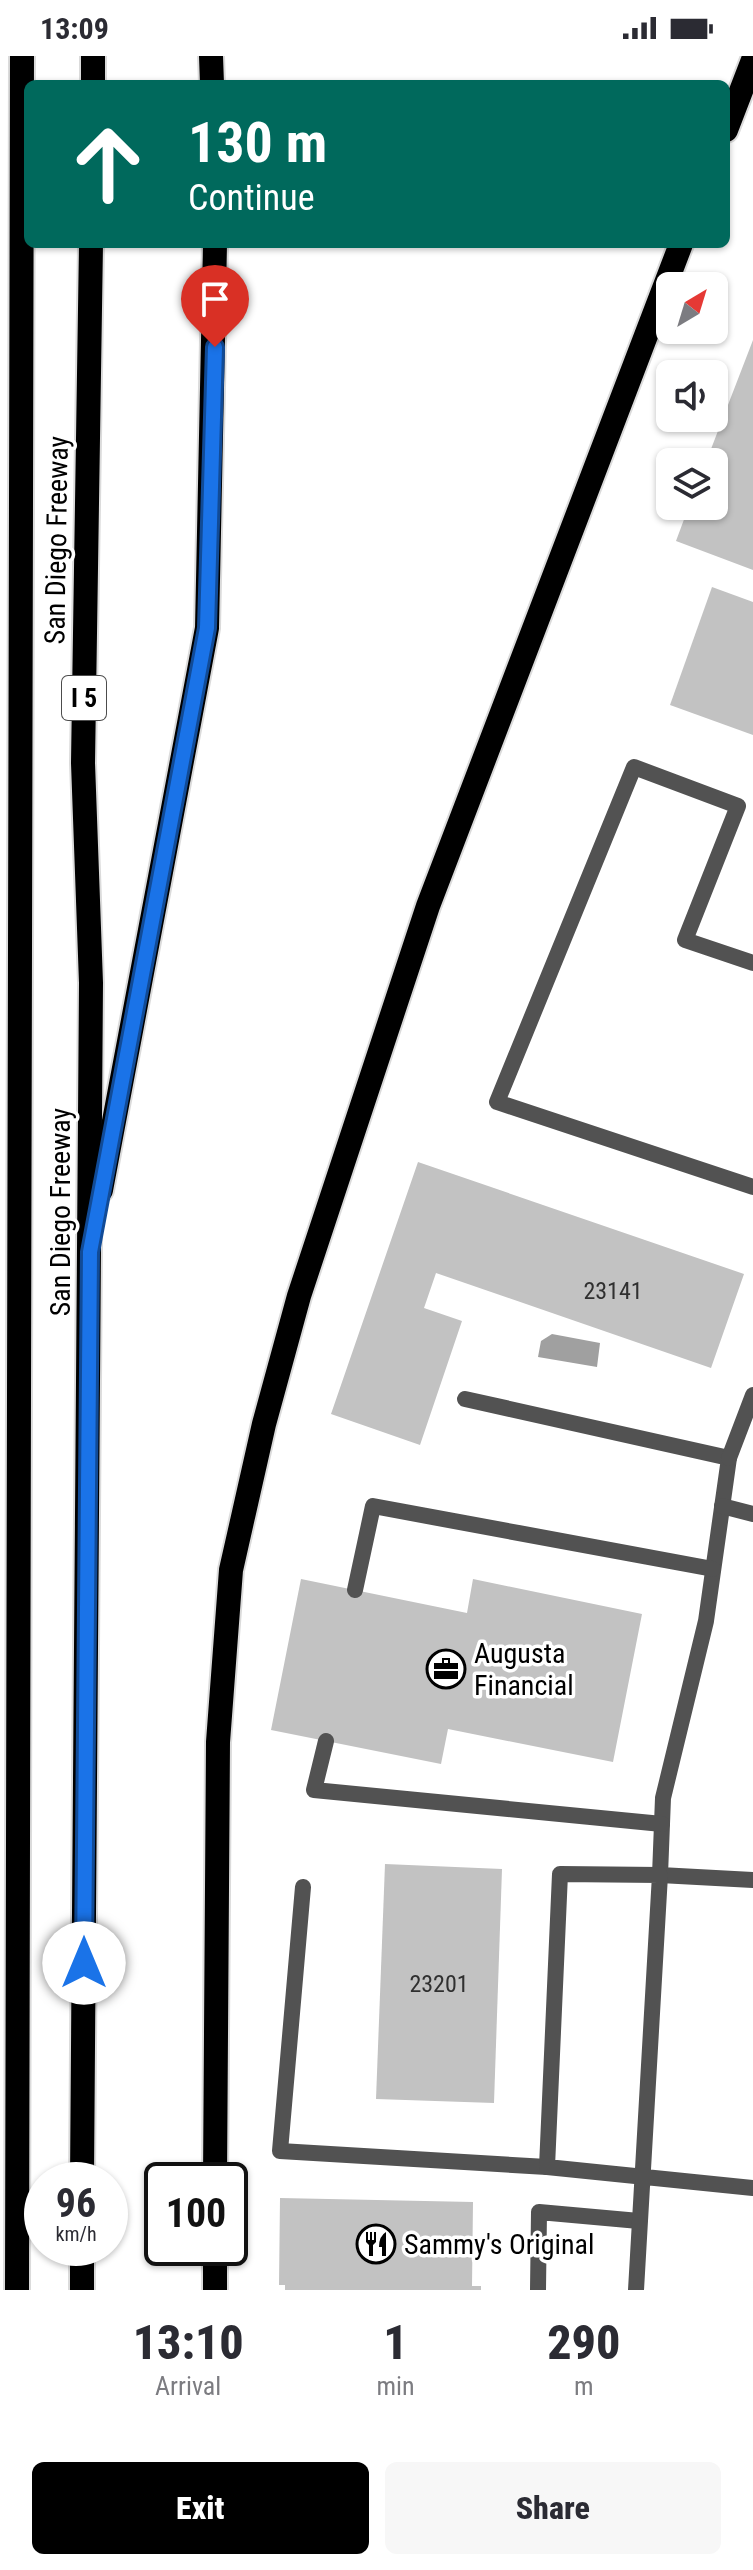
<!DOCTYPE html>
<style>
body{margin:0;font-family:"Roboto Condensed",sans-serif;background:#f7f7f7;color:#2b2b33;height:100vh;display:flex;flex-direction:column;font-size:30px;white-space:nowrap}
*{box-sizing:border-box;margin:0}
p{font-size:26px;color:#7c7c81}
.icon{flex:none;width:44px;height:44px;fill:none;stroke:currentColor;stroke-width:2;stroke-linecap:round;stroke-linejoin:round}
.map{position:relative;height:2234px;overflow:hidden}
.details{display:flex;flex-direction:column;background:#fff;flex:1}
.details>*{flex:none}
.banner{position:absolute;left:24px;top:24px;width:706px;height:168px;border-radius:12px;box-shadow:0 2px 6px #0004;background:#00695c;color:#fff;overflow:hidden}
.needle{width:52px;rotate:38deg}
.fabs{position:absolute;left:656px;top:216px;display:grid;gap:16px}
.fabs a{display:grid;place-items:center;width:72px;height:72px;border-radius:12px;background:#fff;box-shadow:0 2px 6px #0004;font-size:40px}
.speed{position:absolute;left:24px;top:2106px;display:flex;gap:16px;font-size:40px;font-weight:700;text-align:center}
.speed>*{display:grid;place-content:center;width:104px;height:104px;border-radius:50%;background:#fff;box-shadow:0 2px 6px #0004;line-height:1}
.speed small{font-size:20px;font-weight:400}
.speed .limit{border:4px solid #111;border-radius:12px;background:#fff;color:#111}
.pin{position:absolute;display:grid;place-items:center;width:68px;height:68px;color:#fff;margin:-82px -34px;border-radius:50% 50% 50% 0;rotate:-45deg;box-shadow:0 0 8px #0007}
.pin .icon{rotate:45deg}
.me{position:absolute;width:88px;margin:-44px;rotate:0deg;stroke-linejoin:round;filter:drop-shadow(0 0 6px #0008)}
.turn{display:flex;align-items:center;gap:28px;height:168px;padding:0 32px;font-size:36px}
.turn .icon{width:104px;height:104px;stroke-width:2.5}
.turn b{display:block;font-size:56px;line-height:68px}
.eta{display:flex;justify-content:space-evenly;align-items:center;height:136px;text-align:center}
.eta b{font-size:48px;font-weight:800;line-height:56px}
.primary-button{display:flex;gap:16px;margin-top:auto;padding:16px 32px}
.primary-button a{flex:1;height:92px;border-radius:12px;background:#000;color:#fff;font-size:32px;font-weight:800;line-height:92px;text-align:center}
.primary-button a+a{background:#f7f7f7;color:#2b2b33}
.status{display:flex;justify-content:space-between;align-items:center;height:56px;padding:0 40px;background:#fff;direction:ltr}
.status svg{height:22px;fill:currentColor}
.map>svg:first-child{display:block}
</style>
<div class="status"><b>13:09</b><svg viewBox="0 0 49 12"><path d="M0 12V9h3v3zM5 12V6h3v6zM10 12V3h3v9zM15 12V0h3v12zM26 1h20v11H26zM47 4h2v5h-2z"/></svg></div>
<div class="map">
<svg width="753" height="2234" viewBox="0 0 753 2234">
<rect width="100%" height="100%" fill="#fff"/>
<polygon fill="#a0a0a0" points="552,1278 600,1287 597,1311 538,1301 541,1285"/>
<g fill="#c2c2c2">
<polygon points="753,284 753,514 676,485 689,450 714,450 714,406 706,406"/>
<polygon points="712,531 753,546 753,679 670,649"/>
<polygon points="418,1106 744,1218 711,1312 436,1217 424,1252 462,1265 420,1389 331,1358"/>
<polygon points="301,1523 467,1557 473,1523 642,1558 613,1706 448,1673 441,1708 271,1674"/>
<polygon points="385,1808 502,1813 494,2047 376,2043"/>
<polygon points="280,2142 473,2146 472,2230 481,2230 481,2234 285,2234 285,2229 279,2229"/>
</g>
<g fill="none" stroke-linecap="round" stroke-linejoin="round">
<g stroke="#dbdbdb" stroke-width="28">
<g id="highway">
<polyline points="211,0 212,28"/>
<polyline points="93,28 93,0"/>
<polyline points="726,74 753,4"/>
<polyline points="101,1134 207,572 215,188"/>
<polyline points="82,2124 91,927 83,707 91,188"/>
<polyline points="215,2124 218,1686 231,1514 264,1368 299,1240 428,850 681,188"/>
<polyline points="17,2234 22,0"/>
<polyline points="82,2234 82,2192"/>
<polyline points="215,2234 215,2192"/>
</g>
</g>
<g stroke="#525252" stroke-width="16">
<polyline points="753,907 685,884 738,750 634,711 497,1046 753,1131"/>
<polyline points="465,1343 729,1402 706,1565 663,1742 660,1819 753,1824"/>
<polyline points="729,1402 753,1339"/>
<polyline points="722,1450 753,1458"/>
<polyline points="355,1534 373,1450 713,1513"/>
<polyline points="326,1685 314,1734 662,1768"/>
<polyline points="303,1831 280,2095 547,2111"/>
<polyline points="538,2234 539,2156 639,2165"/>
<polyline points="636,2234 660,1819 560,1818 547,2111 753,2132"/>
</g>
<use href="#highway" stroke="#000" stroke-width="24"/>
</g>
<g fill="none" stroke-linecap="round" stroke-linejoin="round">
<g stroke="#114b97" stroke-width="20">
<polyline id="route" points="84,1907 90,1196 207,572 215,291"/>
</g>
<use href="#route" stroke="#1a73e8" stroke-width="14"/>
</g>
<defs>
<g id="office-ring" transform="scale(2)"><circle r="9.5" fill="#fff" stroke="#000" stroke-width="1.5"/><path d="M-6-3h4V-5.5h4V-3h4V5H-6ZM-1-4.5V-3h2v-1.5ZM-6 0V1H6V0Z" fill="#000"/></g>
<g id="restaurant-ring" transform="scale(2)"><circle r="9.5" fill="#fff" stroke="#000" stroke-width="1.5"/><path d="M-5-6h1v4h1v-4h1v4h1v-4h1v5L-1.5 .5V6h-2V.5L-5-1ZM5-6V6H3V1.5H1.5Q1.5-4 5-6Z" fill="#000"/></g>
</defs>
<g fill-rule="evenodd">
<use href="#office-ring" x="446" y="1613"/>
<use href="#restaurant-ring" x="376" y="2188"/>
</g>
<g text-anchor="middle" stroke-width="7" stroke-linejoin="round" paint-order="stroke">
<g font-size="24" fill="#303030">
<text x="613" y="1243">23141</text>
<text x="439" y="1936">23201</text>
</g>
<rect fill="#fff" stroke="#4c4c4c" stroke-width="2" x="62" y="620" width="44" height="44" rx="6"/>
<g font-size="26" font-weight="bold" fill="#000">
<text x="84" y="651">I 5</text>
</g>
<g font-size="28" fill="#000" stroke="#fff">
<text transform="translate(56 484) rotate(-89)" y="10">San Diego Freeway</text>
<text transform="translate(60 1156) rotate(-90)" y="10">San Diego Freeway</text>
</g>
<g font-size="28" fill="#000" stroke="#fff" text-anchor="start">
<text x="474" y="1607">Augusta<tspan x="474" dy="32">Financial</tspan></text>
<text x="404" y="2198">Sammy's Original</text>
</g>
</g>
</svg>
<div class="fabs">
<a><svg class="needle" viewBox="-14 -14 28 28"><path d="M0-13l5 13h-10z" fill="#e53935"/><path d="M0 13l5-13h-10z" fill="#7c7c81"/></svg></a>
<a><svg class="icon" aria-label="sound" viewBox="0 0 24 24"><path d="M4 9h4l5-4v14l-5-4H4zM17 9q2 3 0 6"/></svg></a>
<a><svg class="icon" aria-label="layers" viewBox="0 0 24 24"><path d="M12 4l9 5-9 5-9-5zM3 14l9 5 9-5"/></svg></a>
</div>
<div class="speed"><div>96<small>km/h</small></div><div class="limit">100</div></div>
<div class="pin" style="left:215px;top:291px;background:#d93025"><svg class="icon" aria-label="arrive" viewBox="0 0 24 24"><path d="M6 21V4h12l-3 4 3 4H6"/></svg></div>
<svg class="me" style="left:84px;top:1907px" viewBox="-20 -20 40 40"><circle r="19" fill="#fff"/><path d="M0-13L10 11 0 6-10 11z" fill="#1a73e8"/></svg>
<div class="banner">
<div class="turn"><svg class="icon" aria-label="ahead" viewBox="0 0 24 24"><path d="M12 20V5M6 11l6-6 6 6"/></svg><div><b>130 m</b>Continue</div></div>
</div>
</div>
<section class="details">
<div class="eta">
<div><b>13:10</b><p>Arrival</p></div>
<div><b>1</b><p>min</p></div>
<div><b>290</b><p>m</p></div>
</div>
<div class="primary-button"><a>Exit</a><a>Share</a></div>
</section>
